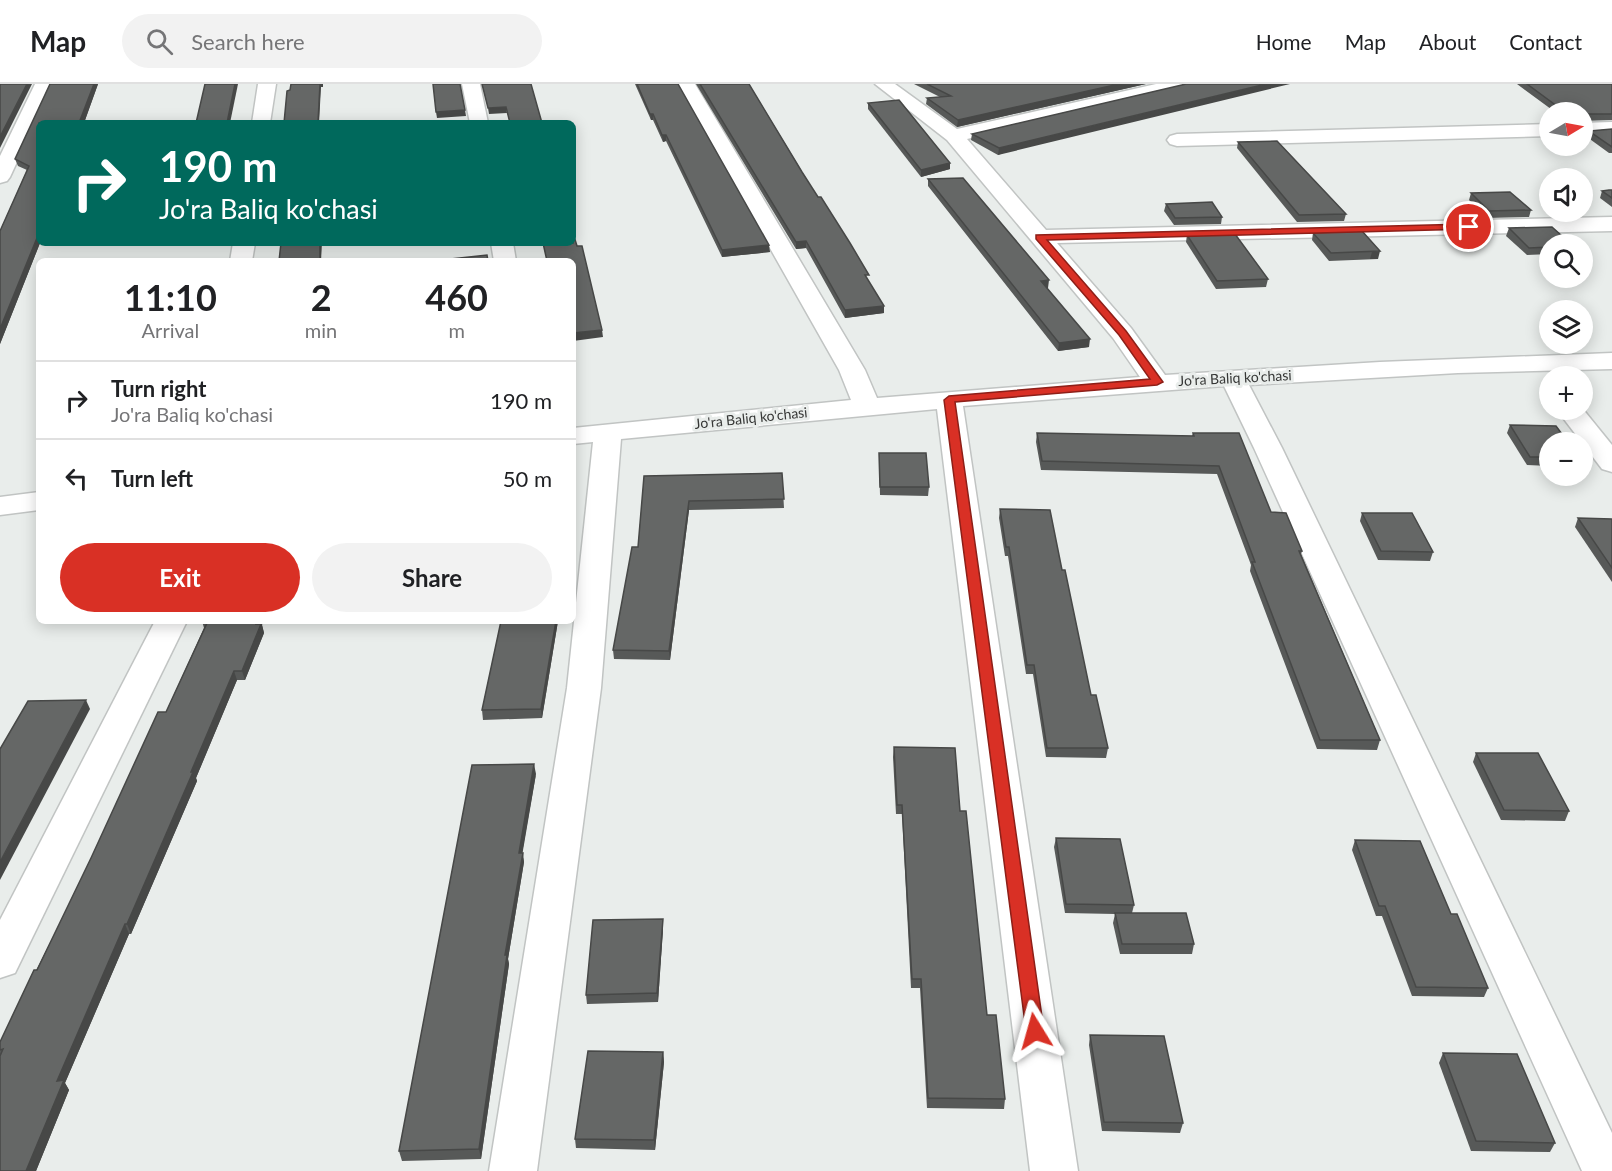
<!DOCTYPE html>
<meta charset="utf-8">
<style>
body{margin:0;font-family:Lato,sans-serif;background:#f2f2f2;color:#202124;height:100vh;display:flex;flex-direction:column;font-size:22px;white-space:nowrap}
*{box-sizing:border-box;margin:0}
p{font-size:20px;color:#757577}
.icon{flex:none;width:33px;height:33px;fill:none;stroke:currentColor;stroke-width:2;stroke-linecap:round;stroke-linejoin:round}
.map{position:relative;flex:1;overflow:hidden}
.details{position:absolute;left:36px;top:174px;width:540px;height:366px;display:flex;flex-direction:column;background:#fff;border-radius:9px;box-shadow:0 3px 15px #0003}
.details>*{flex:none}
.guide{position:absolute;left:36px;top:36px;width:540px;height:126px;border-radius:9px;box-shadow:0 3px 15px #0003;background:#00695c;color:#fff;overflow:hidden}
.needle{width:39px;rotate:80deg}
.buttons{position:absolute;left:1539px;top:18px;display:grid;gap:12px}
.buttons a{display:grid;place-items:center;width:54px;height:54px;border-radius:50%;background:#fff;box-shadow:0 3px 15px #0003;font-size:30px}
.pin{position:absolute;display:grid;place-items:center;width:51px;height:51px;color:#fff;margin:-26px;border:3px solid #fff;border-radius:50%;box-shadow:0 2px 6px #0007}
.me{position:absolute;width:66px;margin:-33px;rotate:352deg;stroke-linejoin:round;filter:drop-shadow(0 0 4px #0008)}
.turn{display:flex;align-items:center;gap:21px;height:126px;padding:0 24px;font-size:27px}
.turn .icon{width:78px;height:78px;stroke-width:2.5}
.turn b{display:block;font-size:42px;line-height:51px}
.eta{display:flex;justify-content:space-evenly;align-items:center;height:102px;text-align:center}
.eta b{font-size:36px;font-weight:700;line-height:42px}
.primary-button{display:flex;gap:12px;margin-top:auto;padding:12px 24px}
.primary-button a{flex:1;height:69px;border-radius:36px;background:#d93025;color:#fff;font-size:24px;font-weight:700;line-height:69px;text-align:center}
.primary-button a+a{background:#f2f2f2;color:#202124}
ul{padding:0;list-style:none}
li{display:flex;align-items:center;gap:18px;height:78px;padding:0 24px;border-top:2px solid #e0e0e0}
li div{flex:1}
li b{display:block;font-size:22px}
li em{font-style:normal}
header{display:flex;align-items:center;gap:36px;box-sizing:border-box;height:84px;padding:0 30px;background:#fff;border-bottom:2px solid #e0e0e0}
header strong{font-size:28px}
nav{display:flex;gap:33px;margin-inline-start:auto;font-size:21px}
.search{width:420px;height:54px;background:#f2f2f2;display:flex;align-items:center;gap:15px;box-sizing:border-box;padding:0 21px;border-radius:33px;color:#757577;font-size:22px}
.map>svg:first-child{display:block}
</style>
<header>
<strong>Map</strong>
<div class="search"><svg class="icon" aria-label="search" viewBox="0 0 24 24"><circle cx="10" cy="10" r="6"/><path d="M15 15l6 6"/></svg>Search here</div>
<nav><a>Home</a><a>Map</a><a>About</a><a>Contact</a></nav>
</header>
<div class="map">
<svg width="1612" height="1087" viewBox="0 0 1612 1087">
<rect width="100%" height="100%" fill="#e9edeb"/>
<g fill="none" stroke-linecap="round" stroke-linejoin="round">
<g stroke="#c1c4c3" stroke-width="3">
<g id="minor">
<polygon points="35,0 53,0 10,93 7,97 0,99 0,72"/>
<polygon points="258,0 276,0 270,39 252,39"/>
<polygon points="462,0 480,0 488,39 470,39"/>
<polygon points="677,0 695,0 865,286 877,314 1140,293 1113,254 947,56 875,0 895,0 957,45 1156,0 1188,0 1185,4 1179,5 967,55 1046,146 1612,133 1612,147 1057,159 1131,244 1165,291 1380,278 1612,269 1612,285 1458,289 1249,301 1282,364 1612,1049 1612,1087 1582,1087 1254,364 1224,302 963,322 1078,1087 1030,1087 937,325 621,355 601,604 537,1087 489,1087 567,604 593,358 573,360 573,344 851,316 839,286"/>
<polygon points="1612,38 1612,50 1582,51 1582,39"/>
<polygon points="1550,40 1550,52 1177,62 1170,60 1167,56 1170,52 1177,50"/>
<polygon points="233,159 255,159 252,177 230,177"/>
<polygon points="491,159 513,159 516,177 494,177"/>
<polygon points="1582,324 1612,361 1612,388 1602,385 1557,326"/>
<polygon points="39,408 39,426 0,431 0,413"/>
<polygon points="155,537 187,537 15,889 0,894 0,836"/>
</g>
</g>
<use href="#minor" fill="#fff" fill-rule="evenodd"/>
</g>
<g fill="#575958">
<polygon points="50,0 98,0 84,39 39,39 39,159 40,159 0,260 0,147 27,86 18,82 15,75"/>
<polygon points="635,0 678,0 770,168 722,173 666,57 663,58 653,36 651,36"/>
<polygon points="696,0 749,0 869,198 884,229 845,234 806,164 796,165"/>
<polygon points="914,0 1146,0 957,43 926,20 927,14 940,13"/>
<polygon points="1186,0 998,71 971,56 972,50"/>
<polygon points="1517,0 1612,0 1612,36 1583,37 1582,28 1555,28"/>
<polygon points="868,19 950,85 921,93 868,25"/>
<polygon points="1612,45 1612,69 1609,69 1587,53 1589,47"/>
<polygon points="1238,58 1346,130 1344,137 1297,138 1237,64"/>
<polygon points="928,95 1048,204 1047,204 1089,263 1058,267 928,102"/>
<polygon points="1612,106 1612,123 1600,114 1602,107"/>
<polygon points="1471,109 1531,126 1529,133 1487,134 1469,116"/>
<polygon points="1166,120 1222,133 1221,140 1174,141 1164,127"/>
<polygon points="1509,144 1550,160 1550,170 1527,171 1506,152"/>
<polygon points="1362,147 1378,175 1329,177 1312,156 1313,149"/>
<polygon points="1187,151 1268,195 1266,203 1216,205 1186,158"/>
<polygon points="1510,341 1550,358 1550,382 1527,381 1507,349"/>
<polygon points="1037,349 1192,352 1193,349 1271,428 1302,467 1301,470 1380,656 1377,666 1317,665 1250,487 1251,481 1217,390 1041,386 1036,358"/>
<polygon points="879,369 929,403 928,412 880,411"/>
<polygon points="782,389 784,424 689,426 670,576 614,575 613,566 638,463 644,392"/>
<polygon points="1000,425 1062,486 1091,611 1108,664 1106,674 1046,673 1033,590 1026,590 1008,472 1005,472 999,434"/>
<polygon points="1362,429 1433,468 1430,477 1378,476 1360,437"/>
<polygon points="1578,434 1612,435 1612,498 1575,443"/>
<polygon points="202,537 263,537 262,541 264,549 245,596 237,596 196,694 197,697 131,850 129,850 65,999 69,1006 36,1087 0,1087 0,958 166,628 204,544"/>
<polygon points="501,537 558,537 542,634 483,636 482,626"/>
<polygon points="894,663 960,727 987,931 1005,1015 1004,1025 927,1024 920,904 911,904 902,730 896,730 893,673"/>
<polygon points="1476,669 1569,727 1565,737 1501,736 1473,678"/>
<polygon points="536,690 522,769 524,778 508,875 509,880 481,1075 402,1077 399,1067"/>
<polygon points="1056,754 1134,821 1132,829 1194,860 1192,870 1120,870 1113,839 1115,830 1065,829 1054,763"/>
<polygon points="1355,756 1451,830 1488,904 1484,913 1412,912 1382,832 1376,832 1352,766"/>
<polygon points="663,835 663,845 658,918 587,920 586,911"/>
<polygon points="1090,951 1183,1039 1180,1049 1102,1047 1089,961"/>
<polygon points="663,968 664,978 655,1066 576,1064 575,1055"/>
<polygon points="1443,969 1555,1059 1550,1068 1471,1067 1439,979"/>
</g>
<g fill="#474847">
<polygon points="27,0 32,0 0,64 0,53"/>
<polygon points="94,0 98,0 84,39 79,39"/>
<polygon points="235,0 238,0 230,39 227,39"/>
<polygon points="320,0 323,0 323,3 321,3 319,39 318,39"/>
<polygon points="1119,0 1146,0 957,43 958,36"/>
<polygon points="1266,0 1290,0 998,71 999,64"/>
<polygon points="506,23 507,29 489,30 488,24"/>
<polygon points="465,26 466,32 437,34 436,28"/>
<polygon points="650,30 653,30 653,36 651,36"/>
<polygon points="662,51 666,51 666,57 663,58"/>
<polygon points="950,79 950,85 921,93 921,86"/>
<polygon points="39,149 39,159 40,159 0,260 0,245"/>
<polygon points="806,157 806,164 796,165 796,158"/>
<polygon points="320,159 322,159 321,177 320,177"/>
<polygon points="769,161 770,168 722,173 722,166"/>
<polygon points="1380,167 1378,175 1370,175 1372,168"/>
<polygon points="1049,196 1048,204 1041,205 1041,197"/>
<polygon points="884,222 884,229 845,234 845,226"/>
<polygon points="602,246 603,253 573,257 573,249"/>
<polygon points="1090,255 1089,263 1058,267 1059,259"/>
<polygon points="689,417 689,426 670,576 669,567"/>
<polygon points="257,537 263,537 262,541 264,549 245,596 242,587"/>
<polygon points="556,537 558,537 542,634 541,625"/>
<polygon points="234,587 237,596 196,694 197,697 131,850 127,840"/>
<polygon points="86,616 90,625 0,796 0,778"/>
<polygon points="534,680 536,690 521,778 519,769"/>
<polygon points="523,769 524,778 508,875 509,880 481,1075 479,1065 505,871"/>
<polygon points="663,835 663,845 658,918 657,909"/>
<polygon points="125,840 129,850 65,999 69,1006 36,1087 26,1087 57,997"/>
<polygon points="663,968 664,978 655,1066 654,1056"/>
</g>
<g fill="#656766" stroke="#474847" stroke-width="1.5">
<polygon points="0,0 27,0 0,53"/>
<polygon points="50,0 94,0 79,39 39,39 39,149 0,245 0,147 29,82 15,75"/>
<polygon points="205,0 235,0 227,39 196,39"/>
<polygon points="291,0 320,0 318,39 284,39 287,7 290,6"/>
<polygon points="433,0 460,0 465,26 436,28"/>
<polygon points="482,0 531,0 542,39 510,39 506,23 488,24"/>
<polygon points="637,0 678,0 769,161 722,166 666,51 662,51 653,30 650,30"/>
<polygon points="700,0 749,0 802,88 818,113 821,113 850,159 869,191 865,191 884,222 845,226 806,157 796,158"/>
<polygon points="927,0 1119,0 958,36 927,14 951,12"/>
<polygon points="1186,0 1266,0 999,64 972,50"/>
<polygon points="1527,0 1612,0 1612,30 1584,30 1582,38 1582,28 1565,28"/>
<polygon points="899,16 950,79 921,86 868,19"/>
<polygon points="1612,45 1612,63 1589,47"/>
<polygon points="1277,57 1346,130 1299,131 1238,58"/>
<polygon points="963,94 1049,196 1041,197 1090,255 1059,259 928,95"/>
<polygon points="1612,106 1612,114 1602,107 1609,106"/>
<polygon points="1510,108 1531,126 1489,127 1471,109"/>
<polygon points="1212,118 1222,133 1175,134 1166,120"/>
<polygon points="1552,143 1571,160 1550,160 1550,163 1529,164 1509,144"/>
<polygon points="1362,147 1380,167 1331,169 1313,149"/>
<polygon points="573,149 577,162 582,162 602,246 573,249 573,177 547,177 543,159 573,159"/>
<polygon points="1235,150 1268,195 1217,197 1187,151"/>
<polygon points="281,159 320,159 320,177 279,177"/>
<polygon points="487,171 488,177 451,177 451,175"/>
<polygon points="1510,341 1556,342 1568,358 1550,358 1550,373 1530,373"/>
<polygon points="1037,349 1194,352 1193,349 1239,349 1271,428 1286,429 1302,467 1299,467 1380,656 1320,656 1252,478 1255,478 1219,382 1042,377"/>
<polygon points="879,369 926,369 929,403 880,403"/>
<polygon points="782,389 784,415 689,417 669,567 613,566 632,463 638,463 644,392"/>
<polygon points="1000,425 1050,426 1062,486 1065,486 1091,611 1096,611 1108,664 1047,664 1034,581 1027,581 1009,463 1006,463"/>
<polygon points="1362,429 1412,429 1433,468 1381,467"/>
<polygon points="1578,434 1612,435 1612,484"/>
<polygon points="208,537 257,537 256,540 261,540 242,587 234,587 191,688 193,688 127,840 125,840 57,997 64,996 26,1087 0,1087 0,972 3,965 0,966 0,958 34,886 37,886 91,774 158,628 166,628"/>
<polygon points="501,537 556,537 541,625 482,626"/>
<polygon points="86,616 0,778 0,665 28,617"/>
<polygon points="894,663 955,664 960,727 966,727 987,931 996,931 1005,1015 928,1014 921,895 912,895 902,721 897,721"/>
<polygon points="1476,669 1538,669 1569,727 1504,726"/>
<polygon points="534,680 519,769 523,769 505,871 507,871 479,1065 399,1067 472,681"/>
<polygon points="1056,754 1120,755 1134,821 1066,820"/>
<polygon points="1355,756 1420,757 1451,830 1457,830 1488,904 1416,903 1385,822 1379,822"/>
<polygon points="1115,829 1186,829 1194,860 1122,860"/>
<polygon points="663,835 657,909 586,911 593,836"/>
<polygon points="1090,951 1164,952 1183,1039 1104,1038"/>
<polygon points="588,967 663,968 654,1056 575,1055"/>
<polygon points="1443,969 1517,970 1555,1059 1476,1057"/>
</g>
<polygon fill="#d93025" stroke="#8d1f18" stroke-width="1.5" points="1469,140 1472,141 1472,145 1047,156 1126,247 1163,298 1157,301 955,318 1044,947 1041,952 1035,954 1028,952 1026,947 944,316 949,312 1150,295 1119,251 1036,155 1036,151"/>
<g text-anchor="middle" stroke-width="6" stroke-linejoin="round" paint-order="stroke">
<g font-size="14" fill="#363736" stroke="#e9edeb">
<text transform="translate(1235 294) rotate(-3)" y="5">Jo'ra Baliq ko'chasi</text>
<text transform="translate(751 334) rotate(-6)" y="5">Jo'ra Baliq ko'chasi</text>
</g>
</g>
</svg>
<div class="buttons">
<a><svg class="needle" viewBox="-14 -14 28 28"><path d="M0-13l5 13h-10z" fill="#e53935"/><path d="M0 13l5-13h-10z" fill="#757577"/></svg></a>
<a><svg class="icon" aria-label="sound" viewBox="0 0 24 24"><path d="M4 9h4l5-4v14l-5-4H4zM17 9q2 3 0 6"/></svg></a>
<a><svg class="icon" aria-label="search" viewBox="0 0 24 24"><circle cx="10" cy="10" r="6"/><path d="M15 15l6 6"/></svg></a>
<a><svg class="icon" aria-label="layers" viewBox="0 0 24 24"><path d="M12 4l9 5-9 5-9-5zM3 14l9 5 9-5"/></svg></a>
<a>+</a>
<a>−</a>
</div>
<div class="pin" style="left:1469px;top:143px;background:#d93025"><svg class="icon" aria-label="arrive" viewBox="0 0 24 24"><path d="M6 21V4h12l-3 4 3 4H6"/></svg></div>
<svg class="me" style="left:1035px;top:947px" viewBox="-20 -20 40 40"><path d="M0-17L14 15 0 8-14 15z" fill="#d93025" stroke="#fff" stroke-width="4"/></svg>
<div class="guide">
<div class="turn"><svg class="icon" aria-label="right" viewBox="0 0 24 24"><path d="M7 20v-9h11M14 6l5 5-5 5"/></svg><div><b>190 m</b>Jo'ra Baliq ko'chasi</div></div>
</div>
<section class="details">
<div class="eta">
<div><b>11:10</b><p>Arrival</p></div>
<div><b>2</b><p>min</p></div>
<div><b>460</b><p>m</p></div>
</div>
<ul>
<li><svg class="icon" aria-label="right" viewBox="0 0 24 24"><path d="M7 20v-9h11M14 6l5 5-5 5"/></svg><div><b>Turn right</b><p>Jo'ra Baliq ko'chasi</p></div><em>190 m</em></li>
<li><svg class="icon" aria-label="left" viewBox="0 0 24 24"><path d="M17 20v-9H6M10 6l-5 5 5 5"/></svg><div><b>Turn left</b></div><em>50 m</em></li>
</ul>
<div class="primary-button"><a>Exit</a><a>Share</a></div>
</section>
</div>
